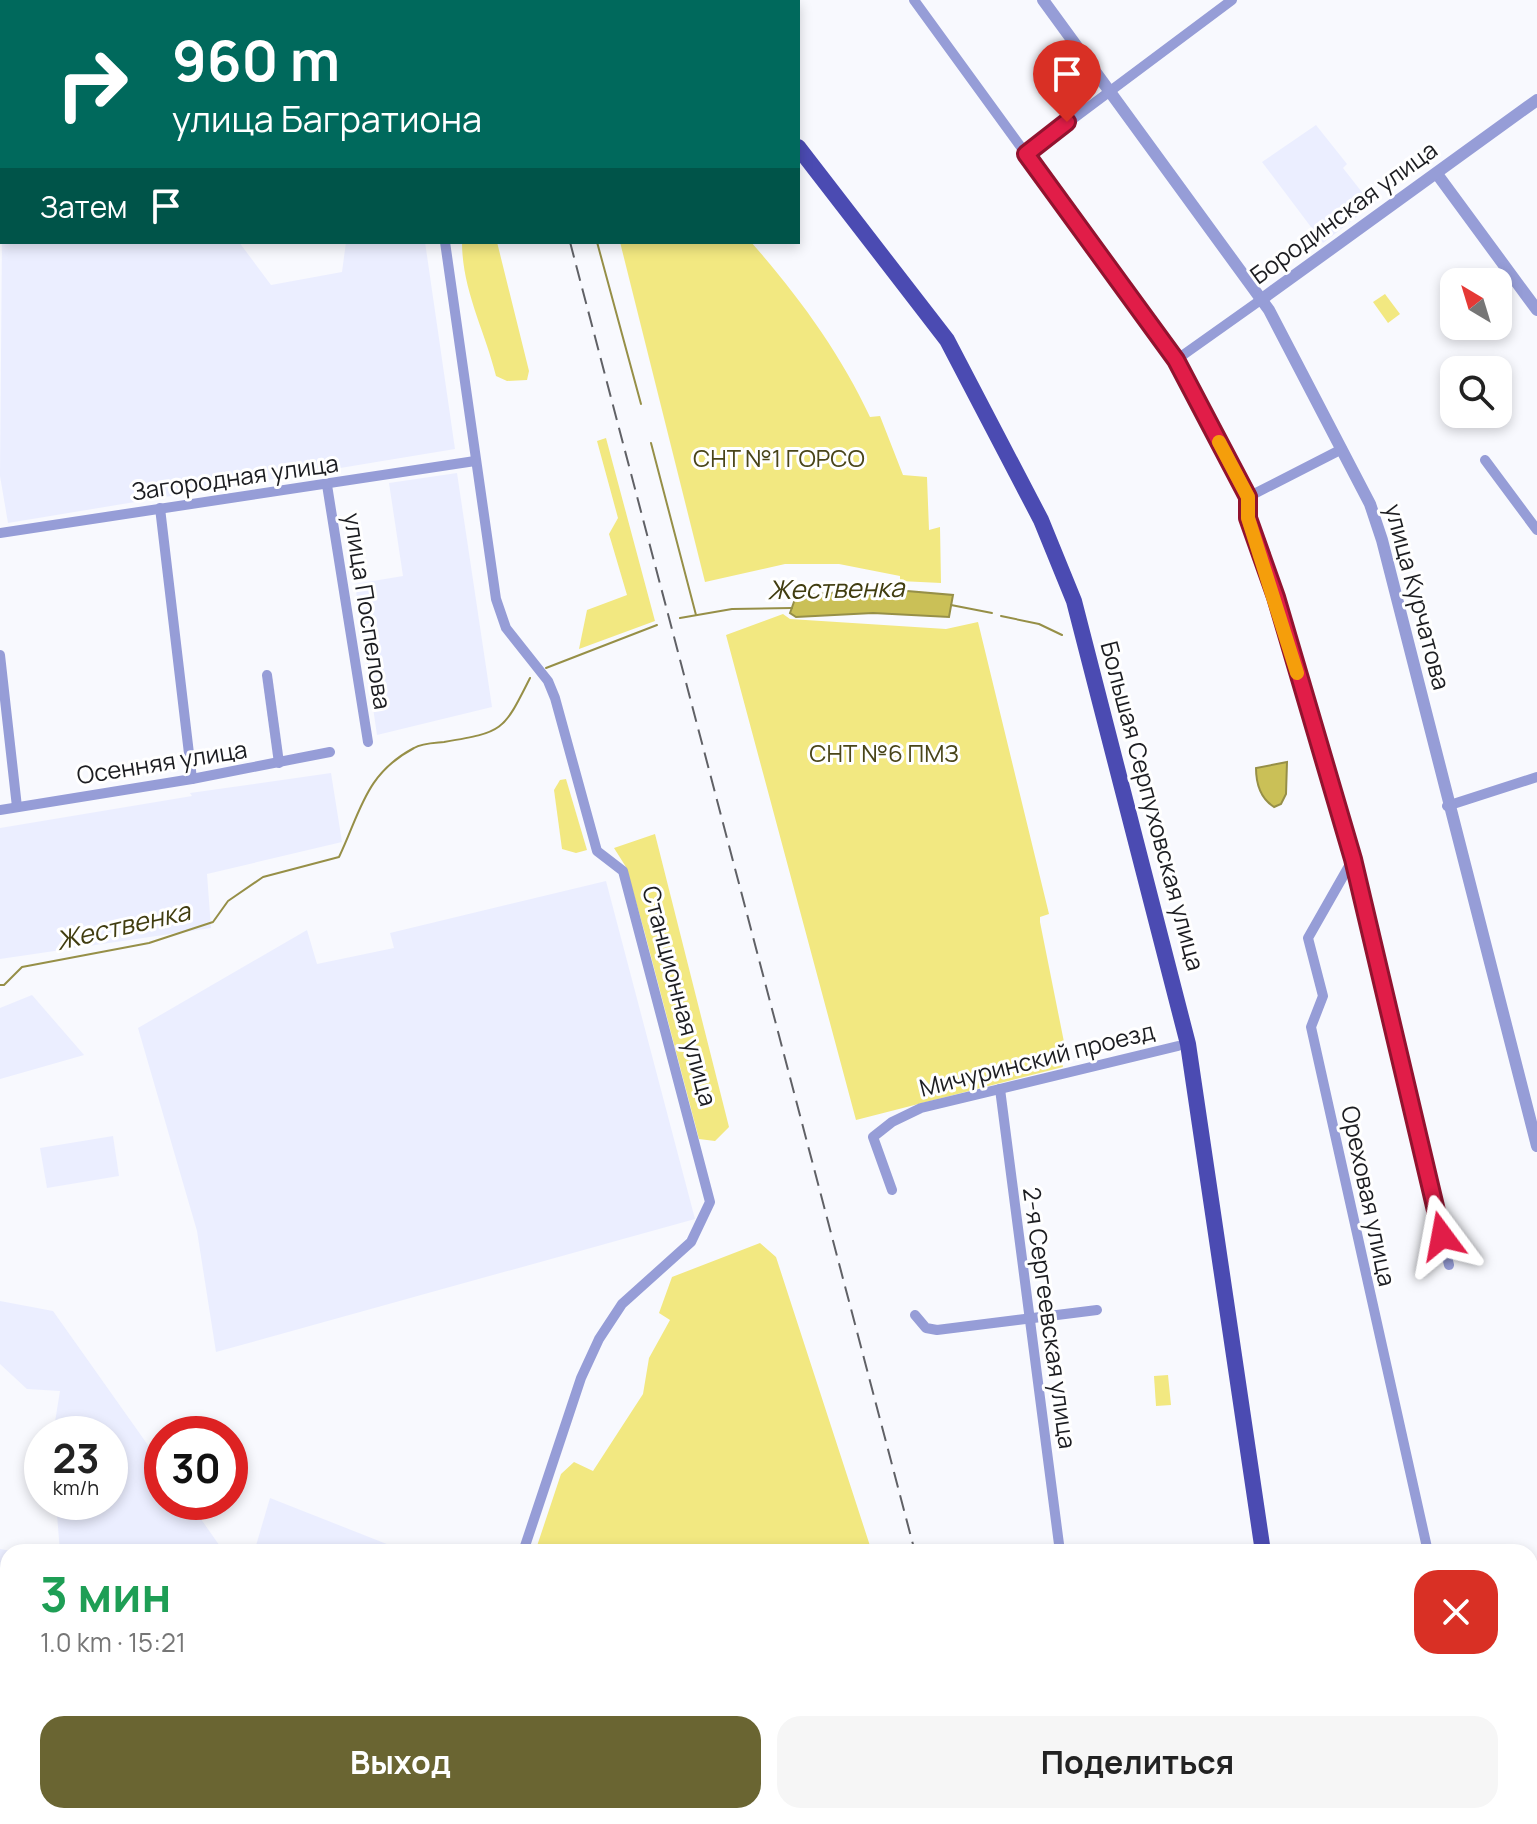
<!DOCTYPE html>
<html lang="ru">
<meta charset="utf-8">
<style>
body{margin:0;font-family:Manrope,sans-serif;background:#f6f6f6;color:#222;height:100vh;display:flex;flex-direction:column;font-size:30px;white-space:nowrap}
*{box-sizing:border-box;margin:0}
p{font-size:26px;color:#767676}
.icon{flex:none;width:44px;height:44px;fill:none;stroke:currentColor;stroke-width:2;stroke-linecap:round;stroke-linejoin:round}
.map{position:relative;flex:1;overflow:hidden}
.details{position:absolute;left:0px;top:1544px;width:1538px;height:280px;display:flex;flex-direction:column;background:#fff;border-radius:24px 24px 0 0;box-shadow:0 4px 12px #0003}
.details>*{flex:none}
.guide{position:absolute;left:0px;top:0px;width:800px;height:244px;box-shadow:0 4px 12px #0003;background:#00695c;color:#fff;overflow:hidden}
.needle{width:52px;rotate:322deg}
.tools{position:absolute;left:1440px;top:268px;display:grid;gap:16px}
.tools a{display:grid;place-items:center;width:72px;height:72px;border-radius:16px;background:#fff;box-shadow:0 4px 12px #0003;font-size:40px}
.speed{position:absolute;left:24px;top:1416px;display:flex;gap:16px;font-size:40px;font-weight:700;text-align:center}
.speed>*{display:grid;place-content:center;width:104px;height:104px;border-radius:50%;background:#fff;box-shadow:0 4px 12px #0003;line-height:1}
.speed small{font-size:20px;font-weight:400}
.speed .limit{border:12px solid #d22;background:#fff;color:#111}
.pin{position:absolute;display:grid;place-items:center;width:68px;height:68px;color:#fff;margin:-82px -34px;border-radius:50% 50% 50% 0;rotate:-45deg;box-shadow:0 0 8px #0007}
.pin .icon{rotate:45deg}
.me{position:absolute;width:88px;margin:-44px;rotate:347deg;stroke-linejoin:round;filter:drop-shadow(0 0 6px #0008)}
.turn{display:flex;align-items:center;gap:28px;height:168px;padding:0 40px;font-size:36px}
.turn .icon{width:104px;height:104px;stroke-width:2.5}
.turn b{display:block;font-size:56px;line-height:68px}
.then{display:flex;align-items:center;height:76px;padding:0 40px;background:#0003;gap:16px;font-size:30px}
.round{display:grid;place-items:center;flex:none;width:84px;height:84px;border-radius:24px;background:#f6f6f6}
.head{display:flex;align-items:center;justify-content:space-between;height:136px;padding:0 40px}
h1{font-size:48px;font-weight:700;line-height:60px;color:#1e9e55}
.button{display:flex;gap:16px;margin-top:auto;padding:16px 40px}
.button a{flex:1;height:92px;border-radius:24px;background:#6a6532;color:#fff;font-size:32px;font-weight:700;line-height:92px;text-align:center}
.button a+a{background:#f6f6f6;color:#222}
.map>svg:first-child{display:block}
</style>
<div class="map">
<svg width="1537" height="1824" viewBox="0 0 1537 1824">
<rect width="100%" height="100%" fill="#f8f9fe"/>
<g fill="#ebeeff">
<polygon points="1316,125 1347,164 1343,168 1372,205 1323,243 1262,162"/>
<polygon points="2,236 2,242 239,242 271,285 342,272 346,242 425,242 455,449 8,523 0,476"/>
<polygon points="457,473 492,707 377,735 355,584 403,576 389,483"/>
<polygon points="331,773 342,842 207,874 211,928 0,959 0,828 192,796 190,793"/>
<polygon points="606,881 695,1219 216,1352 197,1231 138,1028 307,930 317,964 394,948 390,933"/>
<polygon points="32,995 84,1055 0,1079 0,1008"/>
<polygon points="113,1136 119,1176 47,1188 40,1148"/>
<polygon points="0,1301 53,1311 162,1465 162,1502 189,1502 224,1552 60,1552 56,1502 110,1502 110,1434 53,1434 60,1391 27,1389 0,1364"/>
<polygon points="270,1498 407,1552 257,1552 255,1549"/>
<polygon points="0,1549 18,1552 8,1552 8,1618 0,1618"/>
<polygon points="0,1645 8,1647 8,1816 168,1816 163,1824 0,1824"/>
<polygon points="1537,1672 1537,1824 1496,1824 1495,1816 1530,1816 1530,1673"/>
<polygon points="170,1816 368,1816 364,1824 193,1824"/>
</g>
<g fill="#f2e881">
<path d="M462,242H497L529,371L527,380L507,381L496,376C485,331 462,290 462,242Z"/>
<path d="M620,242H751C797,294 841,354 870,417L880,416L903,475L927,477L929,530L940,527L941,583L900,581V576L839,564H785L705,582Z"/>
<polygon points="1385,294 1400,314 1388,323 1373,302"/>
<polygon points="606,438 655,621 579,649 587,610 627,595 609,534 618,518 597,441"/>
<polygon points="783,614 790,619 946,629 978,622 1049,914 1040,917 1040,922 1064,1042 1058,1045 1063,1067 856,1120 726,635"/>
<polygon points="566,779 587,850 576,853 562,849 554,790 560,780"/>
<polygon points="655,834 729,1127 715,1141 699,1139 644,930 626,867 614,848"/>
<polygon points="760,1243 776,1257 872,1552 535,1552 561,1474 574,1462 593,1471 643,1394 649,1358 670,1320 659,1313 672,1277"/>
<polygon points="1168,1375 1171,1405 1156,1406 1154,1376"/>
<polygon points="445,1816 950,1816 953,1824 442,1824"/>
<polygon points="1005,1816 1040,1816 1041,1824 1007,1824"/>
</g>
<g fill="#cac057" stroke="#968f47" stroke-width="2">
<path d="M872,588L953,595L949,617L873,613L796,617L790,613L795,599C820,590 846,595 872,588Z"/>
<path d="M1287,762L1286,794L1281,804L1274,807C1260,798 1256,783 1256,768Z"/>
</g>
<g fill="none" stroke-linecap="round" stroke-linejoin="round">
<g stroke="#968f47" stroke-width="2">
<polyline points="597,242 641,404"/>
<polyline points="651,443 696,615"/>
<polyline points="951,605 992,613"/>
<polyline points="1001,616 1039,624 1062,635"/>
<polyline points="680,618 732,609 792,608"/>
<polyline points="546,668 657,625"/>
<path d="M0,985H4L22,967L149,943L213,922L228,901L263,877L339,857C361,811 365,774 414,748C422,743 434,743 444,742C503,732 503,732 530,678"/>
</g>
<g stroke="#969dd7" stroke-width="10">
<polyline points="78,0 79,2"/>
<polyline points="216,0 216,2"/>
<polyline points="322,0 323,2"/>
<polyline points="914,0 1176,360 1248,497 1248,518 1276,597 1353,859 1449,1265"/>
<polyline points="144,2 160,0"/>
<polyline points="0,24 2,24"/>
<polyline points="1026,154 1232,0"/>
<polyline points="445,242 496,599 506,628 548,681 555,698 597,851 623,871 710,1202 691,1242 622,1304 599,1339 581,1378 523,1552"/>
<polyline points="1176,360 1262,299"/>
<polyline points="1485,460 1537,530"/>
<polyline points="327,485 368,742"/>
<polyline points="1248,497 1342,449"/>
<polyline points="160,508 192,779"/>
<polyline points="0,533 475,461"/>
<polyline points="0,655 17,807"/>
<polyline points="267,675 279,763"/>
<polyline points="1447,806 1537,777"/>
<polyline points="0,810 192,779 330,752"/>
<polyline points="1353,859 1308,938 1323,996 1311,1027 1428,1552"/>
<polyline points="1000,1089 1060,1552"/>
<polyline points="892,1190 873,1137 892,1122 921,1108 1178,1046"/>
<polyline points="915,1315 926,1328 937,1330 1097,1310"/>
<polyline points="1095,1816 1096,1824"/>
<polyline points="1481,1816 1482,1824"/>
<polyline points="433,1824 436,1816"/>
</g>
<g stroke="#969dd7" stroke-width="12">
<polyline points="414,0 414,2"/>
<polyline points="1043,0 1269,310 1370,504 1382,540 1537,1146"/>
<polyline points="1437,174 1537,310"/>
<polyline points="0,211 2,211"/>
<polyline points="1262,299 1537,100"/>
<polyline points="1530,1666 1537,1664"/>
</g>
<g stroke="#4b4bb2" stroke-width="16">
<polyline points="667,0 669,2"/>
<polyline points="685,0 686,2"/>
<polyline points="798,147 947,340 1041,520 1074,601 1188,1044 1263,1552"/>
<polyline points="1301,1816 1302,1824"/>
</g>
<g stroke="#606166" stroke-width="2" stroke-dasharray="16 8" stroke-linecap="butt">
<polyline points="506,0 506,2"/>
<polyline points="570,242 915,1552"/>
<polyline points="985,1816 987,1824"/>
</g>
</g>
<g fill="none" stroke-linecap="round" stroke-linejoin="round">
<g stroke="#92132f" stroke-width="20">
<polyline id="route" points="1067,122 1026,154 1176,360 1248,497 1248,518 1276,597 1353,859 1442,1236"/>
</g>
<use href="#route" stroke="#e11d48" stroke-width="14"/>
<polyline stroke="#f59e0b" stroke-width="14" points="1219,442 1248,497 1248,518 1297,673"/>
</g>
<g text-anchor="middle" stroke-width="6" stroke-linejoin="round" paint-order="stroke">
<g font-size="24" fill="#1c1d21" stroke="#fff">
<text transform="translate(1344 213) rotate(-36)" y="8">Бородинская улица</text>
<text transform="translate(235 478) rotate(-8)" y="8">Загородная улица</text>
<text transform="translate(1417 597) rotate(75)" y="8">улица Курчатова</text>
<text transform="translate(367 611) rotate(81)" y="8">улица Поспелова</text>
<text transform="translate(162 763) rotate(-9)" y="8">Осенняя улица</text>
<text transform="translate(1152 806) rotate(75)" y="8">Большая Серпуховская улица</text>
<text transform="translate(679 996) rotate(75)" y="8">Станционная улица</text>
<text transform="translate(1037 1060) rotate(-14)" y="8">Мичуринский проезд</text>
<text transform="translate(1368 1196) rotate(78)" y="8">Ореховая улица</text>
<text transform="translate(1049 1318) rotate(82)" y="8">2-я Сергеевская улица</text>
</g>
<g font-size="24" fill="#494519" stroke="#fff">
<text x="779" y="467">СНТ №1 ГОРСО</text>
<text x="884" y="762">СНТ №6 ПМЗ</text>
</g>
<g font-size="26" font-style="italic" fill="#413d10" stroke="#fff">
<text transform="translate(836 589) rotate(-1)" y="9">Жественка</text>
<text transform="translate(123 926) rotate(-13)" y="9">Жественка</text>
</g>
</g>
</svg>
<div class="tools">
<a><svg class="needle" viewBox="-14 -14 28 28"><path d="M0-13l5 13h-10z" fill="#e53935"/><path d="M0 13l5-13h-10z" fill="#767676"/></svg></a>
<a><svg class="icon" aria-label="search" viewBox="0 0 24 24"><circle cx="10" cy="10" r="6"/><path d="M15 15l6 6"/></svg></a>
</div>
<div class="speed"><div>23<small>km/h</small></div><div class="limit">30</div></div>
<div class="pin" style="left:1067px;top:122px;background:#d93025"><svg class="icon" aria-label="arrive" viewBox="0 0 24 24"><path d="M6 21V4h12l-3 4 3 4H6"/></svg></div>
<svg class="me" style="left:1442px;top:1236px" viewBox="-20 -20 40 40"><path d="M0-17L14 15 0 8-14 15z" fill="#e11d48" stroke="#fff" stroke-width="4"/></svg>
<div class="guide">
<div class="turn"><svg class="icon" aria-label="right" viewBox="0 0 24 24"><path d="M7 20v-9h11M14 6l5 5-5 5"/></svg><div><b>960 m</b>улица Багратиона</div></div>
<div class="then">Затем<svg class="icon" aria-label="arrive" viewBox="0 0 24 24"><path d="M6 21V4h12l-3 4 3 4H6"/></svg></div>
</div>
<section class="details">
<div class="head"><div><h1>3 мин</h1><p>1.0 km · 15:21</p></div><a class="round" style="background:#d93025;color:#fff"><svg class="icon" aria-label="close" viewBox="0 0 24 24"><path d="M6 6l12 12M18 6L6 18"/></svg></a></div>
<div class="button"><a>Выход</a><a>Поделиться</a></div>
</section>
</div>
